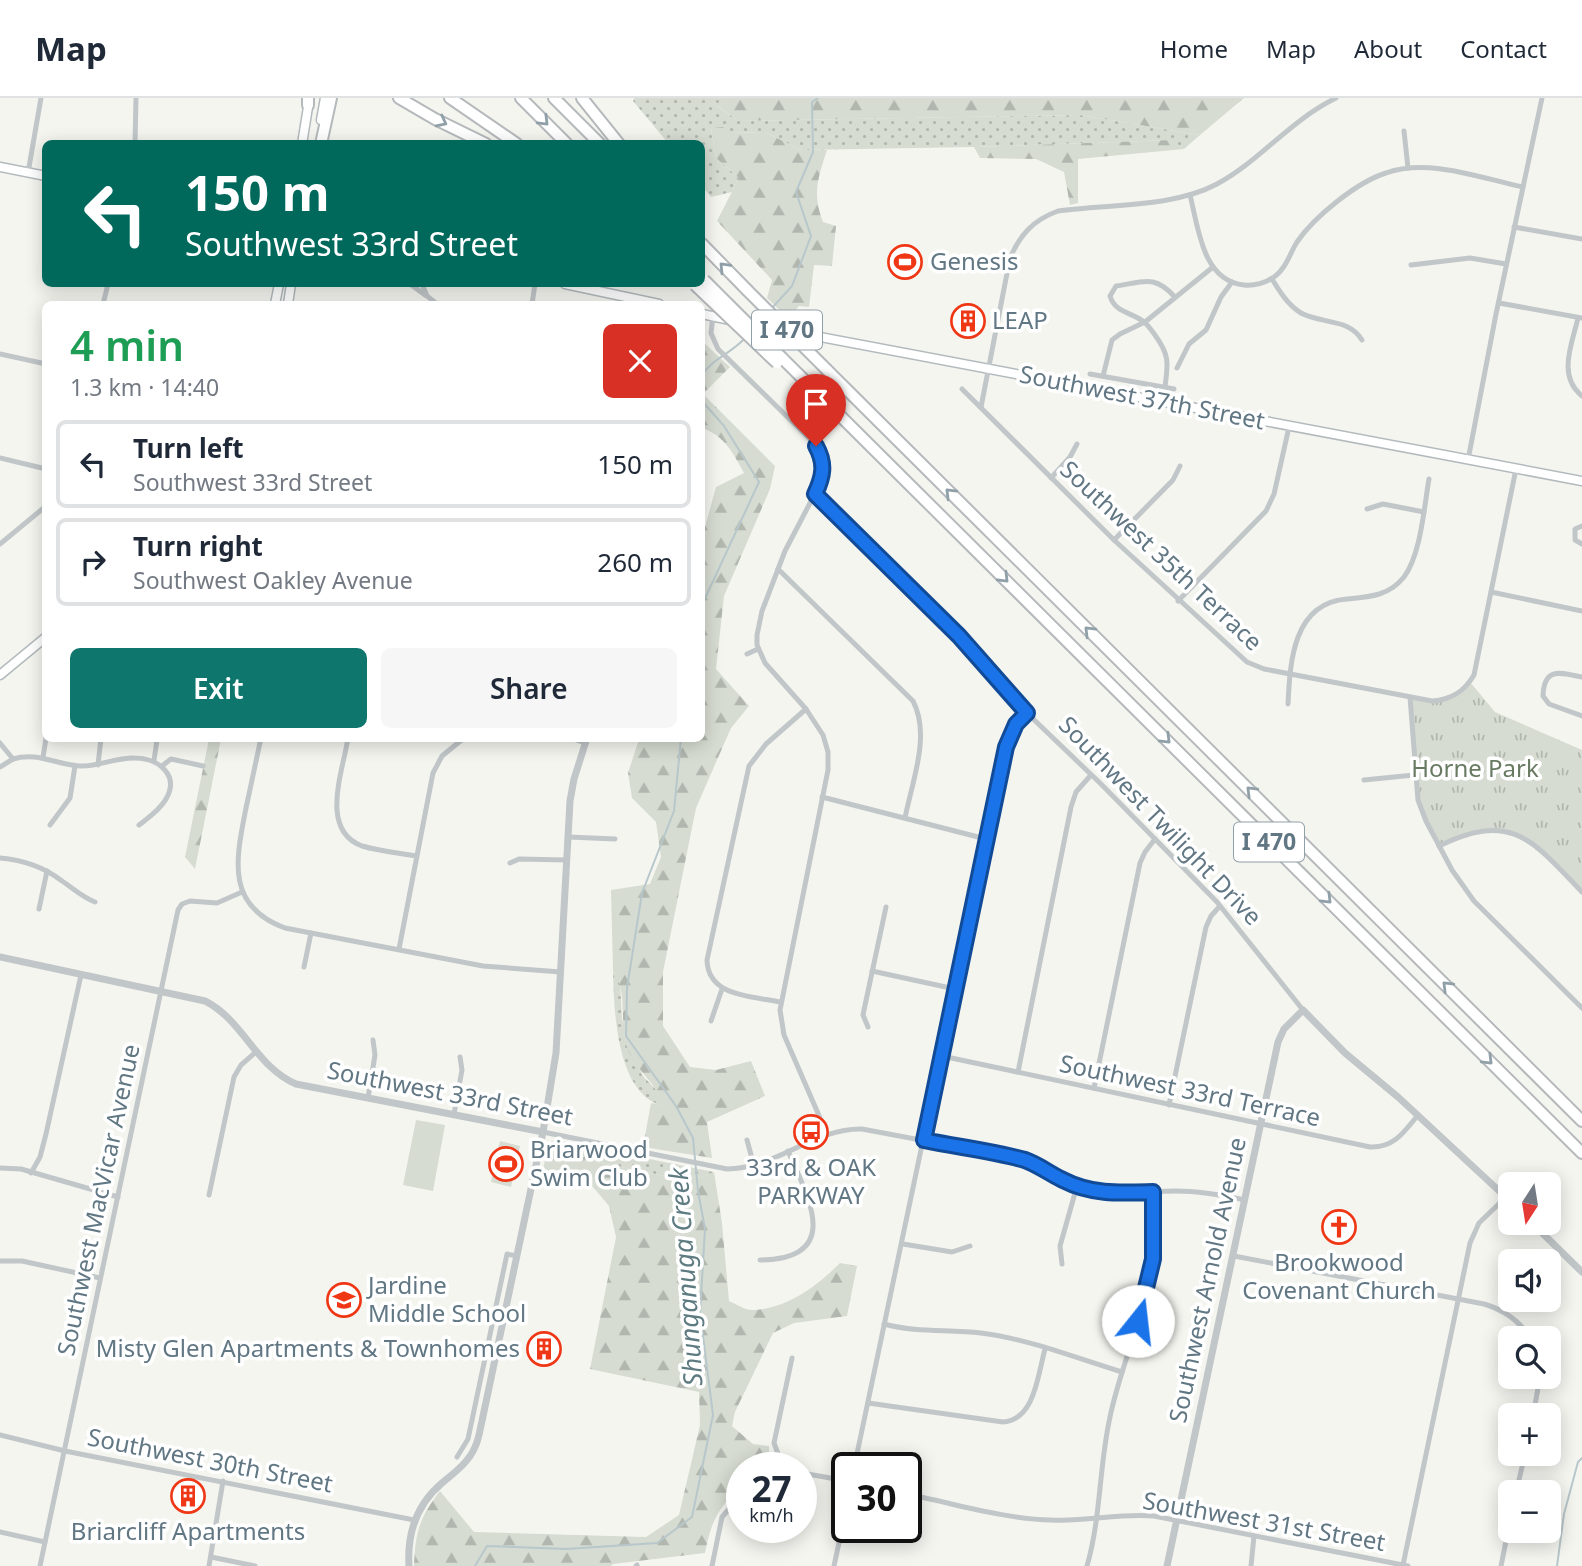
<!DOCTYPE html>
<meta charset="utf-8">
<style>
body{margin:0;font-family:"Noto Sans",sans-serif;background:#f6f6f7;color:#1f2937;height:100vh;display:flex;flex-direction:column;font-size:26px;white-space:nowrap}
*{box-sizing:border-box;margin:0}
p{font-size:23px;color:#747a83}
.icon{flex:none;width:38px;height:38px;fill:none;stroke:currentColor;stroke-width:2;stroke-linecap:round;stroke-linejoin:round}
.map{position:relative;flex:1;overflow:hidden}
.panel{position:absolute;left:42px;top:203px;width:663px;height:441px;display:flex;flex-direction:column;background:#fff;border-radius:10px;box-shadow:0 4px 18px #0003}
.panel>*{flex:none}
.hud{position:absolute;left:42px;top:42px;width:663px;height:147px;border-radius:10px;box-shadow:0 4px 18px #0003;background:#00695c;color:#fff;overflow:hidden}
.needle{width:46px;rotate:192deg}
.controls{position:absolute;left:1498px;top:1074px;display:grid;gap:14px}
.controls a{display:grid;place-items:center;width:63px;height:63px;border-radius:10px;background:#fff;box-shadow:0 4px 18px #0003;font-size:35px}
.speed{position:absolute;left:726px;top:1354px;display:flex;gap:14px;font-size:35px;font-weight:700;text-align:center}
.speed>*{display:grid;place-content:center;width:91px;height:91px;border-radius:50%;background:#fff;box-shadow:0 4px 18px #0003;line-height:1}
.speed small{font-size:18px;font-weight:400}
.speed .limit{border:4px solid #111;border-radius:10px;background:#fff;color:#111}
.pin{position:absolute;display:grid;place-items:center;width:60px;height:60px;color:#fff;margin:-72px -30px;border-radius:50% 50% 50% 0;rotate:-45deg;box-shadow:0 0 7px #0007}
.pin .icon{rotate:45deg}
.me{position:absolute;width:77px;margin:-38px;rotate:16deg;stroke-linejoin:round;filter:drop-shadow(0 0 5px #0008)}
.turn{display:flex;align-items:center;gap:24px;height:147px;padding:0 28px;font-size:32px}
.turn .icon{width:91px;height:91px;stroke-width:2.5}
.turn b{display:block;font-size:49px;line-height:60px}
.round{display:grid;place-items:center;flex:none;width:74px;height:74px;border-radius:10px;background:#f6f6f7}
.overview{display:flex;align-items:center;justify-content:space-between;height:119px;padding:0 28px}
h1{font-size:42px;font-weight:600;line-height:52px;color:#1e9e55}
.button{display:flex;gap:14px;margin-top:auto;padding:14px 28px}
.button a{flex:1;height:80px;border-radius:10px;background:#0f766e;color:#fff;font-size:28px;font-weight:600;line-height:80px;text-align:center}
.button a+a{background:#f6f6f7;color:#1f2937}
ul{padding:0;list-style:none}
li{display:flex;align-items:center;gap:21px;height:88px;margin:0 14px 10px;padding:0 14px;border:4px solid #e0e1e3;border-radius:10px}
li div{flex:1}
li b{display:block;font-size:26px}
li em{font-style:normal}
header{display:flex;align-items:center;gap:42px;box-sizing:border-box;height:98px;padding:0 35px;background:#fff;border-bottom:2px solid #e0e1e3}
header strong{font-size:33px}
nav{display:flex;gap:38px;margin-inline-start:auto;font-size:24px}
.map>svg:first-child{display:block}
</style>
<header>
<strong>Map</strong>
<nav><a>Home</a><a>Map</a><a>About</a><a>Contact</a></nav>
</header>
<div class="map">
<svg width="1582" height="1468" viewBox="0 0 1582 1468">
<defs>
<pattern id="grass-dots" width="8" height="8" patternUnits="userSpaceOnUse" patternTransform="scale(1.75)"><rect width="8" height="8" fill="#d6dcd1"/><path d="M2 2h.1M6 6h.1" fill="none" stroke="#b1b7af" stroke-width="1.8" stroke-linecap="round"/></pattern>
<pattern id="forest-firs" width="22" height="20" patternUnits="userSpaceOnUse" patternTransform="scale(1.75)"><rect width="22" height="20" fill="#d6dcd1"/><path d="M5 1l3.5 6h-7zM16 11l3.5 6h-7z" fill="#b1b7af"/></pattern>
<pattern id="park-tufts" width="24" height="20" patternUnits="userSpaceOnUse" patternTransform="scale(1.75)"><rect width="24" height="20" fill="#d6dcd1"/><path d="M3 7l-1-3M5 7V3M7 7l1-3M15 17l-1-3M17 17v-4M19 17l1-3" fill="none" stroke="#b1b7af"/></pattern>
</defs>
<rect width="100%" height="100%" fill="#f5f5f0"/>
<g fill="url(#grass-dots)">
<polygon points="634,0 723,0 717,8 739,23 1080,17 1200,37 1184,51 1170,42 974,49 801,52 765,34 729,35 711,30 716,60 739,80 732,94 711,99 702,88 702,46 668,45 633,3"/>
<path d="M613,873L620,883L622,921L642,977L661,997L663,1008C616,996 614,912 613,873Z"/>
<polygon points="555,1042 714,1074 703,1079 680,1081 547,1054 550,1044"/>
</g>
<g fill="url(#forest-firs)">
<polygon points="723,0 1244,0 1200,37 1080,17 739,23 716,7"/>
<path d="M723,29L729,35L765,34L801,52H827C818,80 812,95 823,124L836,128L832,168L814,167L809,209L799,208L789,221L767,200L772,182L717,123L739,80L716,60L711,30Z"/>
<polygon points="1171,42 1184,51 1078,61 1078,105 1070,107 1064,74 1036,61 980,60 974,49"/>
<path d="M702,243L730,269L703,296L775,368L770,391L724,498L716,571L749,608L731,630L696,710L663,874V928L690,969L716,972L751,963L765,998L707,1024L712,1060L643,1049L651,1005L663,1007C658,986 636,973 628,952C618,927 629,894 613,873L611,792L650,786L661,759L656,724L632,700L628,675L639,641L702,640V440L716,389L744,375C733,355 725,338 702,330Z"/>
<polygon points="209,641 221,641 195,771 185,759"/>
<path d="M547,1054L680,1081L703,1079L714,1074L722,1125L729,1203C736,1206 746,1213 754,1212C788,1210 817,1188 840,1165L857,1168L847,1218L794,1225L773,1235L735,1314L732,1328L753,1346L769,1348V1357L757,1370H742V1386C718,1412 712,1420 705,1455L613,1466L611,1468H414C415,1434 420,1419 440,1393L474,1434L646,1439L679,1417L700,1327L699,1294L590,1271L616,1139L609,1108L593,1089L542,1075Z"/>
</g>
<path fill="url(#park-tufts)" d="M1470,584L1495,614L1582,652V794L1526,741L1489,731L1439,748L1420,711L1410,599C1442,605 1444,603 1470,584Z"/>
<g fill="#d6dcd1">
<polygon points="416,1022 445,1027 433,1093 403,1087"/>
<polygon points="500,1043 520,1048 511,1089 491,1084"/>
</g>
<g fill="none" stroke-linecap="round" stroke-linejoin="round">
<g stroke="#b8c7cb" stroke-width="2">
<polyline points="772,210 792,188 811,138 796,94 813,54 812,4 818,0"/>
<polyline points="758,225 766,216"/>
<path d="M702,277C713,260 732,255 745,240"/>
<polyline points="702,303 724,328 759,384 702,507"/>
<polyline points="475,1468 487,1448 566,1451 657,1445 692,1419 713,1317 700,1215 705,1131 698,1093 693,1040 676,1008 626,938 627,890 642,795 674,713 681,640"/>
<polyline points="1557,1468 1564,1416 1578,1364 1582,1360"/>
</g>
<g stroke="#b3babd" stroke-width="11">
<g id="secondary">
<polyline points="321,22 325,0"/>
<polyline points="302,46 309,3"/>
<polyline points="0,69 46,78"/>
<polyline points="565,186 659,206"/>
<polyline points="275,206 279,186"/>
<polyline points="288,206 291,186"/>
<polyline points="702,216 730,222"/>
<polyline points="746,225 1582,383"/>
<polyline points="0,577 46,539"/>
</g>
</g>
<g stroke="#b5b9bc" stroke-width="14">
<g id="motorway">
<polyline points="399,0 435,21 486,46"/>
<polyline points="450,0 517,46"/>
<polyline points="521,0 567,46"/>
<polyline points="554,0 600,46"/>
<polyline points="582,0 619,46"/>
<polyline points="308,7 308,0"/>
<polyline points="321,46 331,0"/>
<polyline points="702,146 747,192"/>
<polyline points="782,260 1582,1055"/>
<polyline points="827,272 1582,1023"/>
</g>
</g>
<g stroke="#c1c6c9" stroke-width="5">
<polyline points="1404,33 1408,70"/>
<polyline points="135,46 136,0"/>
<polyline points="28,75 41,0"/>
<path d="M1190,97C1198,128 1202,183 1244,187C1254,188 1266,185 1274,179C1286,171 1290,155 1297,144C1314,119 1357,84 1386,75C1429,60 1480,80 1523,89"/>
<polyline points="1514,129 1582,141"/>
<polyline points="1411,167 1470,160 1506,166"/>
<path d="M1272,181C1280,194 1288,207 1301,215C1321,226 1349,220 1362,242"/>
<polyline points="410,186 425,197"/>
<polyline points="422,186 427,198 437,206"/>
<polyline points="1499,205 1582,220"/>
<polyline points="103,206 108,186"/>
<polyline points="532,206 535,186"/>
<polyline points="713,218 711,235 718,251 813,344 822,361 822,382 785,453 762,513 757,537 757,547 765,565 806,611 823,637 828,654 828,672 780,912 784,937 827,1036"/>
<path d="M1578,220C1572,246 1557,278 1582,298"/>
<polyline points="0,256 46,266"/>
<polyline points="1177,270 1189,246 1206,232 1221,199 1232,184"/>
<polyline points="1090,276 1174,291"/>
<polyline points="1103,278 1112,242 1120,236 1145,224 1213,169"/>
<path d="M1165,289C1168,265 1170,258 1155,237C1152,233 1148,227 1144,224C1132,214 1115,215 1110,198L1116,188C1144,184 1154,176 1175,199"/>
<path d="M962,291L1114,442L1247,564L1264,571L1432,603C1451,602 1464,594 1474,577L1516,371"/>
<path d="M981,309L1010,160C1020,137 1033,122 1058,113C1108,106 1172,110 1217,86C1260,63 1289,23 1336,0"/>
<polyline points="0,360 46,371"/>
<polyline points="1468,362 1496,216 1542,0"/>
<polyline points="1051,380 1070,359 1077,346"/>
<polyline points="815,396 959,538 1027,615 1101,686 1217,804 1303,912"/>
<polyline points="1367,411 1383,406 1424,414"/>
<polyline points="1582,428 1575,431 1575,442 1582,446"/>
<polyline points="1114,442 1173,382 1180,368"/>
<polyline points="0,446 46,408"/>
<path d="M778,471L913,603C931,637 912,684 905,720"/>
<polyline points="1491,494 1582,513"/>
<polyline points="1178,503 1266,413 1274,396 1289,329"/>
<polyline points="747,556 758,551"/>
<path d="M1582,579C1561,575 1544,568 1543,598L1549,606L1582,618"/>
<polyline points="1410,599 1418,702 1426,723 1452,772 1474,803 1582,910"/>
<path d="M1288,606C1290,564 1293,505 1347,501C1369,499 1389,498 1404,479C1421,456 1424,409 1429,381"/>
<path d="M261,640C256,664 251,687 246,710C236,761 225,808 285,830L483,868L561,874"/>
<path d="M348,640C343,673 319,732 362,748C379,753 398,755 416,758"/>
<polyline points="571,640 585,645"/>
<path d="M0,645L13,661C38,653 58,668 82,668C101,668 117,659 135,660C158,660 180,677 166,701C160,712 148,720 139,727"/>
<polyline points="43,659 46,640"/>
<polyline points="154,662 157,642"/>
<polyline points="98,667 101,640"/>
<polyline points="162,668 171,661 203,668"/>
<polyline points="0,669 13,661"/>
<polyline points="1364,682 1414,677"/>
<polyline points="822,699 986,741"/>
<polyline points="50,727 70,700 75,668"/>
<polyline points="569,739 615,741"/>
<path d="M1439,748C1512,712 1533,743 1582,794"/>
<path d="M0,760C23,762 44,769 62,783C74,791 82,799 95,804"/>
<polyline points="510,765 519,761 567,762"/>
<polyline points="39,811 47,773"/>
<polyline points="399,851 433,675 442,658 464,640"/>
<polyline points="304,869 311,835"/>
<polyline points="872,873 955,891"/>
<path d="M780,904C752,898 708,899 707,862L749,668L766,646L806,611"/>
<polyline points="711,923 722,891"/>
<polyline points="868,929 863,917 864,912 886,809"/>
<path d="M942,958L1370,1049C1394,1050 1404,1034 1418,1017"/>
<polyline points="1018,974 1071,709 1076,694 1091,677"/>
<polyline points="1094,990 1140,765 1145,754 1155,741"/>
<polyline points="368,1000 375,957 373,942"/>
<polyline points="1169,1007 1206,829 1211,818 1220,808"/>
<polyline points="454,1016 462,972 460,959"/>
<path d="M543,1034L727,1071C776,1071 813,1030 862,1031L1022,1061C1048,1070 1068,1088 1095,1093C1122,1099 1149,1093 1176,1093C1199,1093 1222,1097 1245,1102"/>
<polyline points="747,1042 754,1068"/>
<polyline points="0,1070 21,1071 118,1099"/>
<polyline points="31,1075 40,1059 46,1036 81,877"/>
<polyline points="209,1097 234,979 241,967 256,954"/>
<polyline points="903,1146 952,1154 970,1148"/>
<path d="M1234,1158L1484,1206C1504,1212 1520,1223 1531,1241"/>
<path d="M760,1162C844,1161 808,1099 788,1053"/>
<polyline points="0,1163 22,1163 100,1180"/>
<polyline points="1062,1166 1060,1148 1077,1088"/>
<path d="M884,1226C917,1235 948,1231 981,1235C1029,1241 1076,1260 1122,1274"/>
<path d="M868,1305L1003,1324C1035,1322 1038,1276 1045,1251"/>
<polyline points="1533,1318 1540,1279"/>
<polyline points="0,1337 65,1353 414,1422"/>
<polyline points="457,1359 468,1341 507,1156 517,1158"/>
<polyline points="764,1370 777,1356"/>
<polyline points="790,1370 780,1361 774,1345 792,1260"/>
<polyline points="854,1370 1006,648 1016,626 1027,615"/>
<polyline points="802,1375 847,1383"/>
<polyline points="1516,1395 1525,1356"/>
<path d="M906,1396C953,1405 1003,1421 1051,1422C1086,1424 1119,1415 1154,1418L1408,1468"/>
<polyline points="0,1434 45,1444"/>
<polyline points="211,1459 255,1468"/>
<polyline points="1403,1467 1470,1145 1479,1125 1506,1099"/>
<polyline points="40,1468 178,812 182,806 190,803 217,805 242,794"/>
<polyline points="209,1468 223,1383"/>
<polyline points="636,1468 637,1467"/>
<polyline points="712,1468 722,1419 742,1396"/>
<polyline points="834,1468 847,1407"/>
<path d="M1087,1468C1101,1420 1099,1368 1110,1319C1120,1270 1142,1224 1151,1174C1155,1147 1154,1121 1153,1094"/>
<polyline points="1251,1468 1254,1438"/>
<polyline points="1501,1468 1510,1423"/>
</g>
<g stroke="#c1c6c9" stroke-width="7">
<path d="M0,859L205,903C243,922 256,969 296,986L543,1034"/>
<polyline points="1532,1125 1582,1174"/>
<path d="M409,1468C407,1435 416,1407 442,1385C454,1375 469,1364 475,1349C479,1341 480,1331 482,1323L543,1034L556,955L570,703L574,681L587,640"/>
<polyline points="1167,1468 1278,944 1284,931 1303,912 1345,955 1398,999 1510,1103"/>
</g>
<use href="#secondary" stroke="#fff" stroke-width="8"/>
<use href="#motorway" stroke="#fff" stroke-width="10"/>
<g stroke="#b5b9bc" stroke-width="14" stroke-linecap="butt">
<g id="motorway-bridge">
<polyline points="704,182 782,260"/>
<polyline points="695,187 777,265"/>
<polyline points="747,192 827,272"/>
</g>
</g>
<use href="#motorway-bridge" stroke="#fff" stroke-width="10"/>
</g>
<defs><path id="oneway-chevron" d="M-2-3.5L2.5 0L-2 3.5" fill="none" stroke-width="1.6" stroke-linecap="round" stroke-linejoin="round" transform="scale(1.75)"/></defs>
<g stroke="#90a0a9">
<use href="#oneway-chevron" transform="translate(544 23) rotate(45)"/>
<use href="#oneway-chevron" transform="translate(442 24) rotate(27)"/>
<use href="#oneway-chevron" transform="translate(724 169) rotate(-134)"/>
<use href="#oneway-chevron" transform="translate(950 395) rotate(-135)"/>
<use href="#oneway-chevron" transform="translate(1004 480) rotate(45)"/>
<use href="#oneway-chevron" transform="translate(1089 533) rotate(-135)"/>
<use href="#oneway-chevron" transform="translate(1166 641) rotate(45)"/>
<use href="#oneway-chevron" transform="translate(1251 693) rotate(-135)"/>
<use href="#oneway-chevron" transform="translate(1327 801) rotate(45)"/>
<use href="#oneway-chevron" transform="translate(1447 888) rotate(-135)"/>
<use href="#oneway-chevron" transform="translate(1488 962) rotate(45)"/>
</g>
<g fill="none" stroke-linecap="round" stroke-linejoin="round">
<g stroke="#114b97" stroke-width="18">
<path id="route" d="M816,348C826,366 823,379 815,396L959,538L1027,615L1016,626L1006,649L924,1042C957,1049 992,1053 1025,1062C1039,1067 1050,1076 1063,1082C1092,1097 1121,1095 1153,1094V1161L1138,1223"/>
</g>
<use href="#route" stroke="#1a73e8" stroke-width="12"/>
</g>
<defs>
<g id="stadium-ring" transform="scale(1.75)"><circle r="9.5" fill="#fff" stroke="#ef3716" stroke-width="1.5"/><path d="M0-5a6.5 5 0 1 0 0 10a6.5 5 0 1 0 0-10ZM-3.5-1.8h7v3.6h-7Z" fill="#ef3716"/></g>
<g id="building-ring" transform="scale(1.75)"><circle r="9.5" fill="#fff" stroke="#ef3716" stroke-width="1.5"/><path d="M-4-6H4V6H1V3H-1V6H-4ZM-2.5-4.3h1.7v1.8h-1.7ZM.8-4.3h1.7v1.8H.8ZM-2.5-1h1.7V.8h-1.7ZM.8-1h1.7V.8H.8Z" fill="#ef3716"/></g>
<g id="bus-ring" transform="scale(1.75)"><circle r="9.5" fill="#fff" stroke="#ef3716" stroke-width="1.5"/><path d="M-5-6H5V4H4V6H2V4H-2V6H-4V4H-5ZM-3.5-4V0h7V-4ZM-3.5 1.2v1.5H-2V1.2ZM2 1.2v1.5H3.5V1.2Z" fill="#ef3716"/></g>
<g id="church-ring" transform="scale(1.75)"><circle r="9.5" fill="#fff" stroke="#ef3716" stroke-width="1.5"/><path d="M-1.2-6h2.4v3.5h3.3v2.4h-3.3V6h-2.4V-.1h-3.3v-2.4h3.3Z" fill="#ef3716"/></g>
<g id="school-ring" transform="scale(1.75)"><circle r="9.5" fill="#fff" stroke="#ef3716" stroke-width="1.5"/><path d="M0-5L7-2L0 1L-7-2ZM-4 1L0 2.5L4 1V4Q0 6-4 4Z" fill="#ef3716"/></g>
</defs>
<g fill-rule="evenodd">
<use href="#stadium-ring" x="905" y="164"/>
<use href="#building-ring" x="968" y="223"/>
<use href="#bus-ring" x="811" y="1034"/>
<use href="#stadium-ring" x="506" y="1066"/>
<use href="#church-ring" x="1339" y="1129"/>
<use href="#school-ring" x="344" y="1202"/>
<use href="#building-ring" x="544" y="1251"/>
<use href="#building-ring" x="188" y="1398"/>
</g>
<g text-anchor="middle" stroke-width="7" stroke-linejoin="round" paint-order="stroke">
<g fill="#fff" stroke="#90a0a9" stroke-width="2">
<rect x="752" y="212.5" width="70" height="39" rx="5"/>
<rect x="1234" y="724.5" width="70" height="39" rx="5"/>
</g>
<g font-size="23" font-weight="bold" fill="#617784">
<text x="787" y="240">I 470</text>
<text x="1269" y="752">I 470</text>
</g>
<g font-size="24" fill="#617784" stroke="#fff" text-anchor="start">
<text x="930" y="172">Genesis</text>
<text x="992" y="231">LEAP</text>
<text x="530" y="1060">Briarwood<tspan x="530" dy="28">Swim Club</tspan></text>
<text x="811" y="1078" text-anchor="middle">33rd &amp; OAK<tspan x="811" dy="28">PARKWAY</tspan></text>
<text x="1339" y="1173" text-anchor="middle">Brookwood<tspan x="1339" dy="28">Covenant Church</tspan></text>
<text x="368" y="1196">Jardine<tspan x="368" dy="28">Middle School</tspan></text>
<text x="520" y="1259" text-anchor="end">Misty Glen Apartments &amp; Townhomes</text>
<text x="188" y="1442" text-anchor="middle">Briarcliff Apartments</text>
</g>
<g font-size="24" fill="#617784" stroke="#fff">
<text transform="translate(1142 300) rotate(11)" y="8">Southwest 37th Street</text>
<text transform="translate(1161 458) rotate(43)" y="8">Southwest 35th Terrace</text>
<text transform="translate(1160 723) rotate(46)" y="8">Southwest Twilight Drive</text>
<text transform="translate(1190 993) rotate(12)" y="8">Southwest 33rd Terrace</text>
<text transform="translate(450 996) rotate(11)" y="8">Southwest 33rd Street</text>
<text transform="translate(99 1102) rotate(-78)" y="8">Southwest MacVicar Avenue</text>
<text transform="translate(1208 1182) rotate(-78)" y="8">Southwest Arnold Avenue</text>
<text transform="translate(210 1363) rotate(11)" y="8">Southwest 30th Street</text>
<text transform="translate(1264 1424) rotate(10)" y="8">Southwest 31st Street</text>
</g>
<g font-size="24" fill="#687a61" stroke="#fff">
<text x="1475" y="679">Horne Park</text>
</g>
<g font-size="26" font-style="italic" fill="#5d7b81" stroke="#fff">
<text transform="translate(686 1179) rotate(-94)" y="9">Shunganuga Creek</text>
</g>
</g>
</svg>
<div class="controls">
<a><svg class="needle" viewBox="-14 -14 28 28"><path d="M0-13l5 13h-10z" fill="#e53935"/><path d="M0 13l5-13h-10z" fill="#747a83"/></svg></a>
<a><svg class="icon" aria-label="sound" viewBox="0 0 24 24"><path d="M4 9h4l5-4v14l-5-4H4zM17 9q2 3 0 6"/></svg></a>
<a><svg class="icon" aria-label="search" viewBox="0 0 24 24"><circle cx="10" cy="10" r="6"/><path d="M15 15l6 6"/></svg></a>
<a>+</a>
<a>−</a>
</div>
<div class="speed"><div>27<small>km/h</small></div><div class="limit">30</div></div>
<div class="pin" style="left:816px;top:348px;background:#d93025"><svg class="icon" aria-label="arrive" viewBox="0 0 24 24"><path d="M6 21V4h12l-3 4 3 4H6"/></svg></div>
<svg class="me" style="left:1138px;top:1223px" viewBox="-20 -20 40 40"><circle r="19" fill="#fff"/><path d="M0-13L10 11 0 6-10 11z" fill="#1a73e8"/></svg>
<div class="hud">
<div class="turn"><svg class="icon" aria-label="left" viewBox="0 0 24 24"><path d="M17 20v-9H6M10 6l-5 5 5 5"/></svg><div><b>150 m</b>Southwest 33rd Street</div></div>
</div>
<section class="panel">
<div class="overview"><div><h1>4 min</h1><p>1.3 km · 14:40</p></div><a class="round" style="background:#d93025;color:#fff"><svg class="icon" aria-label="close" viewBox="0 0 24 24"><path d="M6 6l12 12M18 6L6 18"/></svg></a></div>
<ul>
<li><svg class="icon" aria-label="left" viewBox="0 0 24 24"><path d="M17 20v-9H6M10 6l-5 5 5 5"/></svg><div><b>Turn left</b><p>Southwest 33rd Street</p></div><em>150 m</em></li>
<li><svg class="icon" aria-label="right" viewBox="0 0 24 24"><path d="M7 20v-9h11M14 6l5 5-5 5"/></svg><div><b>Turn right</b><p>Southwest Oakley Avenue</p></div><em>260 m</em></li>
</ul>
<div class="button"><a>Exit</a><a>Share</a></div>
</section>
</div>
